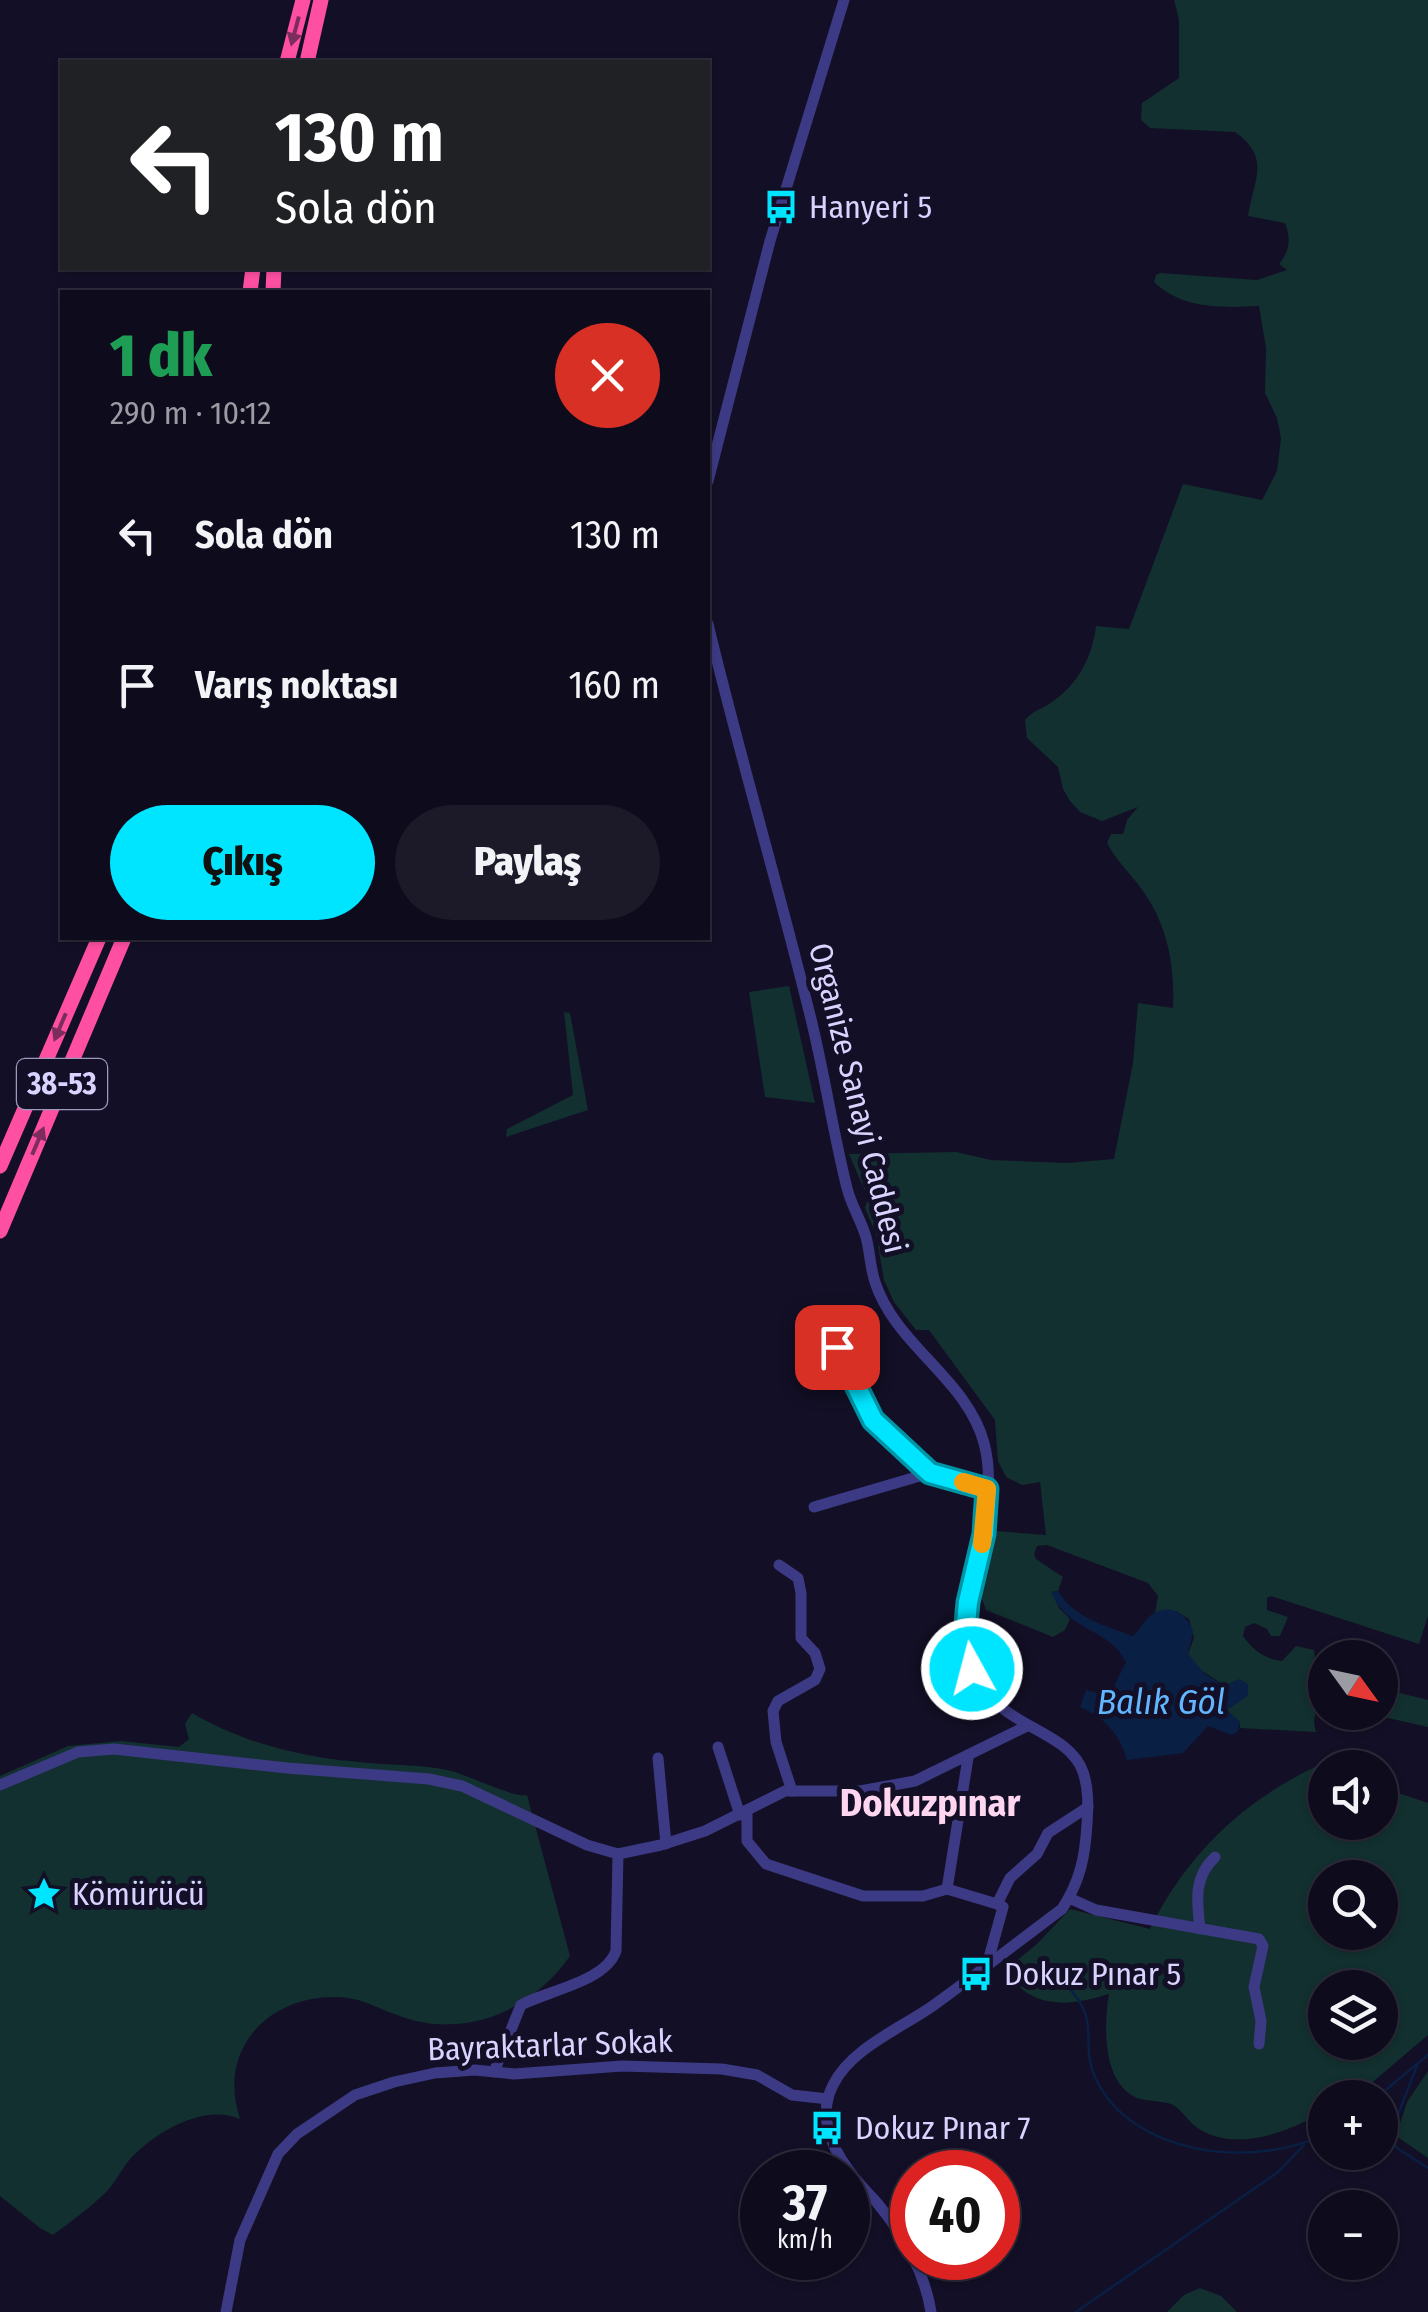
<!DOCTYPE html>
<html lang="tr">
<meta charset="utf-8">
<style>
body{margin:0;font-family:"Fira Sans Condensed",sans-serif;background:#1c1929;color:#f1f3f6;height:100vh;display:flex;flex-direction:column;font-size:38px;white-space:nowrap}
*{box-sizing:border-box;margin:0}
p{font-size:32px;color:#9b9ba3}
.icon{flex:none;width:55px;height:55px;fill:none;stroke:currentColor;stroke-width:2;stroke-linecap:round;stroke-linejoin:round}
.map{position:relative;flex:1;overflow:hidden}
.details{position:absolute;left:60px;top:290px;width:650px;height:650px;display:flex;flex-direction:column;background:#0e0b1c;border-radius:0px;box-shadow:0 2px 8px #0004,0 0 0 2px #2e2b3b}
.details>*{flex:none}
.guide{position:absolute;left:60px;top:60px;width:650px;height:210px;border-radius:0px;box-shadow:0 2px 8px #0004,0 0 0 2px #2e2b3b;background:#202124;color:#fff;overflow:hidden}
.needle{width:65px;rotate:123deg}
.fabs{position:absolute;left:1308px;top:1640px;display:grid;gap:20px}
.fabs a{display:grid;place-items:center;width:90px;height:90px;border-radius:50%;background:#0e0b1c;box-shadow:0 2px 8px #0004,0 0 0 2px #2e2b3b;font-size:50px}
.speed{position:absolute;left:740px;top:2150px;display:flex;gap:20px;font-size:50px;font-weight:700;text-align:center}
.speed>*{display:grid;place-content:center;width:130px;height:130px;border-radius:50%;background:#0e0b1c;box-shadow:0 2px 8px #0004,0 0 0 2px #2e2b3b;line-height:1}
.speed small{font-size:25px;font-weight:400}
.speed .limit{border:15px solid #d22;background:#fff;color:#111}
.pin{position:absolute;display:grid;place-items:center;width:85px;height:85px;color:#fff;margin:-42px;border-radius:20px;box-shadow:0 5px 15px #0006}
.me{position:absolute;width:110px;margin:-55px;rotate:353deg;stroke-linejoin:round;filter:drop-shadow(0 0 8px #0008)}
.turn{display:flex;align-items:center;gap:35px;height:210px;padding:0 50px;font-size:45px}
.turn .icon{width:130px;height:130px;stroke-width:2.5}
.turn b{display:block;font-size:70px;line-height:85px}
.round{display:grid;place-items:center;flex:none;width:105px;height:105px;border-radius:52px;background:#1c1929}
.head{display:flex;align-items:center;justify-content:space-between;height:170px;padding:0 50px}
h1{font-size:60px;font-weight:800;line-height:75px;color:#1e9e55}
.primary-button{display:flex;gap:20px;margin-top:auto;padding:20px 50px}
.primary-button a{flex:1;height:115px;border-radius:60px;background:#00e5ff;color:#111;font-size:40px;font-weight:800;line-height:115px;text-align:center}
.primary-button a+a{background:#1c1929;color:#f1f3f6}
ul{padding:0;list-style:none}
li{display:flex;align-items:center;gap:30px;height:150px;padding:0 50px}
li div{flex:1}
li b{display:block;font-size:38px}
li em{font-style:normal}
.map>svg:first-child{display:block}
</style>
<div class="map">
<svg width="1428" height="2312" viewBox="0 0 1428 2312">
<rect width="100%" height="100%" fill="#130f26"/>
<g fill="#12302f" fill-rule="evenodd">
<path d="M1174,0H1428V1616L1419,1644L1271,1596L1267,1598V1610L1288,1617L1280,1636H1271L1267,1629L1254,1623L1245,1627L1243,1636C1253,1650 1264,1659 1282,1661L1296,1646L1314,1650L1316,1670L1325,1673V1704C1314,1711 1312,1719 1316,1732L1240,1728V1722L1227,1711L1225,1686L1198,1668L1188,1654L1194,1638L1189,1619L1176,1611L1155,1613L1158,1596L1148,1583L1047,1545L1037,1546L1034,1554L1036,1559L1063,1577L1058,1591L1052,1592L1059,1608L1070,1619L1065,1630L1053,1637L986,1610L978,1589L995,1531L1046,1535L1040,1482L1022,1485L1006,1477L998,1461L995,1420L929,1330H916L894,1302L884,1280L876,1234L865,1208L868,1198L849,1154L956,1152L991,1160L1067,1163L1114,1159L1133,1063L1138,1003L1173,1008C1175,965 1167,922 1140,887C1129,872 1115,859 1107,843L1111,834H1123L1127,820L1138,807L1102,821L1080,812L1070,801L1063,789L1058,767L1027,738L1025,720C1032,711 1042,709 1052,702C1078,684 1092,658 1096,626L1129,629L1183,484L1262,500L1277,471L1281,438L1277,418L1265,393L1266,348L1259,306C1222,308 1182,309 1154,282L1156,275L1160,273L1257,280L1287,270L1279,264C1290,251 1291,238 1285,223L1248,216C1253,181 1272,158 1235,132L1150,128L1141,120L1142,103L1179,78V20Z"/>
<polygon points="789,986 815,1103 765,1097 749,992"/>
<polygon points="564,1012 570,1013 588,1110 506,1137 507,1129 573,1095"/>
<polygon points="1380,1688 1428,1700 1428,1727 1366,1713 1380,1712"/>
<path d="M192,1713C247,1745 306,1758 369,1763C395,1765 422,1765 447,1770C467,1774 513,1798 527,1795L570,1956C543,1994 503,2021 455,2024C421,2027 397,2015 367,2003C327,1988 273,2002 249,2038C232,2062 231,2091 240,2119C204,2103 155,2132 130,2159C120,2171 114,2186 102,2196C87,2210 70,2222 53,2235L40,2228L0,2196V1776L68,1746L121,1741L179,1747L189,1739L185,1724Z"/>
<path d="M1317,1766L1325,1768V1822H1380V1787L1428,1803V2035L1361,2092L1349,2097L1325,2098V2112C1287,2131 1239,2153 1199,2129C1189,2123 1181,2108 1171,2104C1159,2100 1143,2102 1133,2096C1102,2078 1104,2024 1109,1994C1068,2007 1030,2010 1005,1970L1037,1944L1070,1909L1150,1929C1186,1855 1243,1801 1317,1766ZM1325,1878H1380V1932H1325ZM1325,1988H1380V2042H1325Z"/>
<polygon points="1428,2071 1428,2158 1396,2136 1407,2102"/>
<polygon points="1200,2288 1221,2296 1237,2312 1167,2312 1184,2295"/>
</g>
<path fill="#0a1f44" d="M1058,1591C1074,1618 1106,1626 1133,1636C1139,1630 1145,1620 1151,1615C1169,1602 1188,1614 1193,1632L1188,1654L1205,1674L1224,1686L1239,1679L1248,1684V1696L1227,1710L1240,1722L1238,1731L1232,1735L1208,1726L1183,1753L1127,1760C1120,1734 1104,1717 1080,1707L1086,1690L1109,1696L1126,1662C1109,1627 1067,1632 1051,1592Z"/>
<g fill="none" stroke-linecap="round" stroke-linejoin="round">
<g stroke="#0a1f44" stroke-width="2.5">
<path d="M1066,1985C1103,2022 1079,2042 1095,2077C1131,2157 1255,2169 1325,2134"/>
<polyline points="1418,2063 1390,2135 1397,2148 1428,2168"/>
<polyline points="1376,2098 1428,2055"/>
<polyline points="1076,2312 1278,2172 1304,2145"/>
</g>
<g stroke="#3d3a85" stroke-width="11">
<polyline points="708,481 770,241 844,0"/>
<path d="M708,624C739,753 777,881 809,1011C824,1069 832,1129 847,1188C851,1205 861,1220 866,1237C870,1252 870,1267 875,1282C895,1345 967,1379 984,1443C1004,1518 949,1593 972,1666C992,1729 1067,1726 1083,1772C1089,1789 1088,1807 1087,1824C1085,1858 1080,1881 1062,1909C1019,1941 977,1974 934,2005C902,2028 851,2048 833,2085C818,2114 830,2145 848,2169C856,2182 868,2192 878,2204C903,2234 925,2273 931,2312"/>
<polyline points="837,1347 873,1420 930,1473 987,1489"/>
<polyline points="814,1507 930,1473"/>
<polyline points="779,1565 798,1578 801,1593 801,1638 815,1653 820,1669 815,1680 778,1701 773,1711 776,1742 792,1791"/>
<polyline points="718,1747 740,1815"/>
<polyline points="658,1758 666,1844"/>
<polyline points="0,1785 78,1752 114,1749 287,1768 429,1779 462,1786 587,1845 618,1854 661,1845 705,1831 785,1791 860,1791 915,1781 1027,1726"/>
<polyline points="747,1812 747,1841 766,1864 863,1896 923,1896 947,1889 997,1904"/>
<polyline points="947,1889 968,1758"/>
<polyline points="1069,1898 1096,1910 1259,1939 1263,1946 1254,1987 1261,2021 1259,2044"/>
<path d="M1200,1929C1197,1901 1193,1878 1215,1857"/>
<polyline points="987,1965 1003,1907 997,1904 1010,1878 1037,1854 1048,1833 1088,1807"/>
<path d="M494,2072L521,2005C549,1990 605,1982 616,1951L618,1854"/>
<polyline points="226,2312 240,2240 278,2154 297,2134 355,2095 394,2082 435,2073 475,2070 514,2074 622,2066 722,2069 757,2075 792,2095 828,2099"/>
</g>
<g stroke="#ff4fa3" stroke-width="15">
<polyline points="287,62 303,0"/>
<polyline points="307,62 321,0"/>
<polyline points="250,292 253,268"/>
<polyline points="273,292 274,268"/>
<polyline points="0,1166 99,938"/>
<polyline points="0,1231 124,938"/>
</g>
</g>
<defs><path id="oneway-solid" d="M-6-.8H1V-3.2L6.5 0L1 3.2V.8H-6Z" transform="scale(2.5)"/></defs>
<g fill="#7d2c5e">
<use href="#oneway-solid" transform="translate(295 31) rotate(105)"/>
<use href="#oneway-solid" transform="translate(60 1027) rotate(113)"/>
<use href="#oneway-solid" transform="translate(38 1141) rotate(-67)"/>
</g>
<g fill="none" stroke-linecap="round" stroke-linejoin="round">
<g stroke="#0095a6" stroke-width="25">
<polyline id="route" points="837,1347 873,1420 930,1473 987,1489 984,1534 968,1602 965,1636 972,1669"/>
</g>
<use href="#route" stroke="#00e5ff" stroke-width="18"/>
<polyline stroke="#f59e0b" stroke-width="18" points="963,1482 987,1489 982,1544"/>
</g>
<defs>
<g id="bus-bare" transform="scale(2.7)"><path d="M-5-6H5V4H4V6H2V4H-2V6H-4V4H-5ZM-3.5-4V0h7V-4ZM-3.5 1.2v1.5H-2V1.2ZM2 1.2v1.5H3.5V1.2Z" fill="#00e5ff" stroke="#130f26" stroke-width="2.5" paint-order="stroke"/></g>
<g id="sight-bare" transform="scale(2.7)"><path d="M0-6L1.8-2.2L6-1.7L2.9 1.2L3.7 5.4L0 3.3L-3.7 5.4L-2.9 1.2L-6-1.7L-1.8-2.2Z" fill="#00e5ff" stroke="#130f26" stroke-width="2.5" paint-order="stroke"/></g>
</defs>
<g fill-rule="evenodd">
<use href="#bus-bare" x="781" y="207"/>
<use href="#sight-bare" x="44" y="1894"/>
<use href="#bus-bare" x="976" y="1974"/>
<use href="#bus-bare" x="827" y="2128"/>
</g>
<g text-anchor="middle" stroke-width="10" stroke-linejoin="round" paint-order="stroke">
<rect fill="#130f26" stroke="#9e99be" stroke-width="2.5" x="17" y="1059" width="90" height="50" rx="8"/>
<g font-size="30" font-weight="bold" fill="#d9d4ff">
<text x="62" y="1094">38-53</text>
</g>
<g font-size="32" fill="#d9d4ff" stroke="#130f26" text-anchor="start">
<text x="809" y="218">Hanyeri 5</text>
<text x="72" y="1905">Kömürücü</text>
<text x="1004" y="1985">Dokuz Pınar 5</text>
<text x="855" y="2139">Dokuz Pınar 7</text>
</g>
<g font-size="32" fill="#d9d4ff" stroke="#130f26">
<text transform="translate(858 1098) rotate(76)" y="11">Organize Sanayi Caddesi</text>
<text transform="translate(550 2045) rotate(-2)" y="11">Bayraktarlar Sokak</text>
</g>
<g font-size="35" font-style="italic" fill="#62b6ff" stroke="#130f26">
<text x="1161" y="1714">Balık Göl</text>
</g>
<g font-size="38" font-weight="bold" fill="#ffd6f0" stroke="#130f26">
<text x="930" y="1816">Dokuzpınar</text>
</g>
</g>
</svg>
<div class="fabs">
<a><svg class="needle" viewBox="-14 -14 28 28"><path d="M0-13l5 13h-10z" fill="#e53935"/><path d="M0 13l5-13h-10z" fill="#9b9ba3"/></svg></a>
<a><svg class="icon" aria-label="sound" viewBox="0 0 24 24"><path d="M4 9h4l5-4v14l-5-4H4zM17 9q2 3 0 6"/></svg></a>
<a><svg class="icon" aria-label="search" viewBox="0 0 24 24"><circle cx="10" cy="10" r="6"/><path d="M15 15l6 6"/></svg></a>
<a><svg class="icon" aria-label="layers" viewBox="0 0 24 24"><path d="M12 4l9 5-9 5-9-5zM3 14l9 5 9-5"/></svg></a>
<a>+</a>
<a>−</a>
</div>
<div class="speed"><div>37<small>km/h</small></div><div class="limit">40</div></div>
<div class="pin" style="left:837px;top:1347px;background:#d93025"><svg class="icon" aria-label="arrive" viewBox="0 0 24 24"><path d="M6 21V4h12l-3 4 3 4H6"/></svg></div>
<svg class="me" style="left:972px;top:1669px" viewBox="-20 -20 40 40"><circle r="17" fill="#00e5ff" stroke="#fff" stroke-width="3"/><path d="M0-11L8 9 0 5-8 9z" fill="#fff"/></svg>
<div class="guide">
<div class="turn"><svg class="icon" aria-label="left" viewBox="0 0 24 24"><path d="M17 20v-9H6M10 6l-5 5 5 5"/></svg><div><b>130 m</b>Sola dön</div></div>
</div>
<section class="details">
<div class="head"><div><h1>1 dk</h1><p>290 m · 10:12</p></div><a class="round" style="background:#d93025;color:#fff"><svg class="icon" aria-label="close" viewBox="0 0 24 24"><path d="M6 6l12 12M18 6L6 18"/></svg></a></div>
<ul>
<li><svg class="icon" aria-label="left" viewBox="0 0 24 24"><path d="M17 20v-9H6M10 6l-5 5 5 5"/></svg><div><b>Sola dön</b></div><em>130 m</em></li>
<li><svg class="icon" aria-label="arrive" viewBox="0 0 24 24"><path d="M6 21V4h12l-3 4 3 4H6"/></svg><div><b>Varış noktası</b></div><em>160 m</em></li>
</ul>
<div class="primary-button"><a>Çıkış</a><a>Paylaş</a></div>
</section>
</div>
